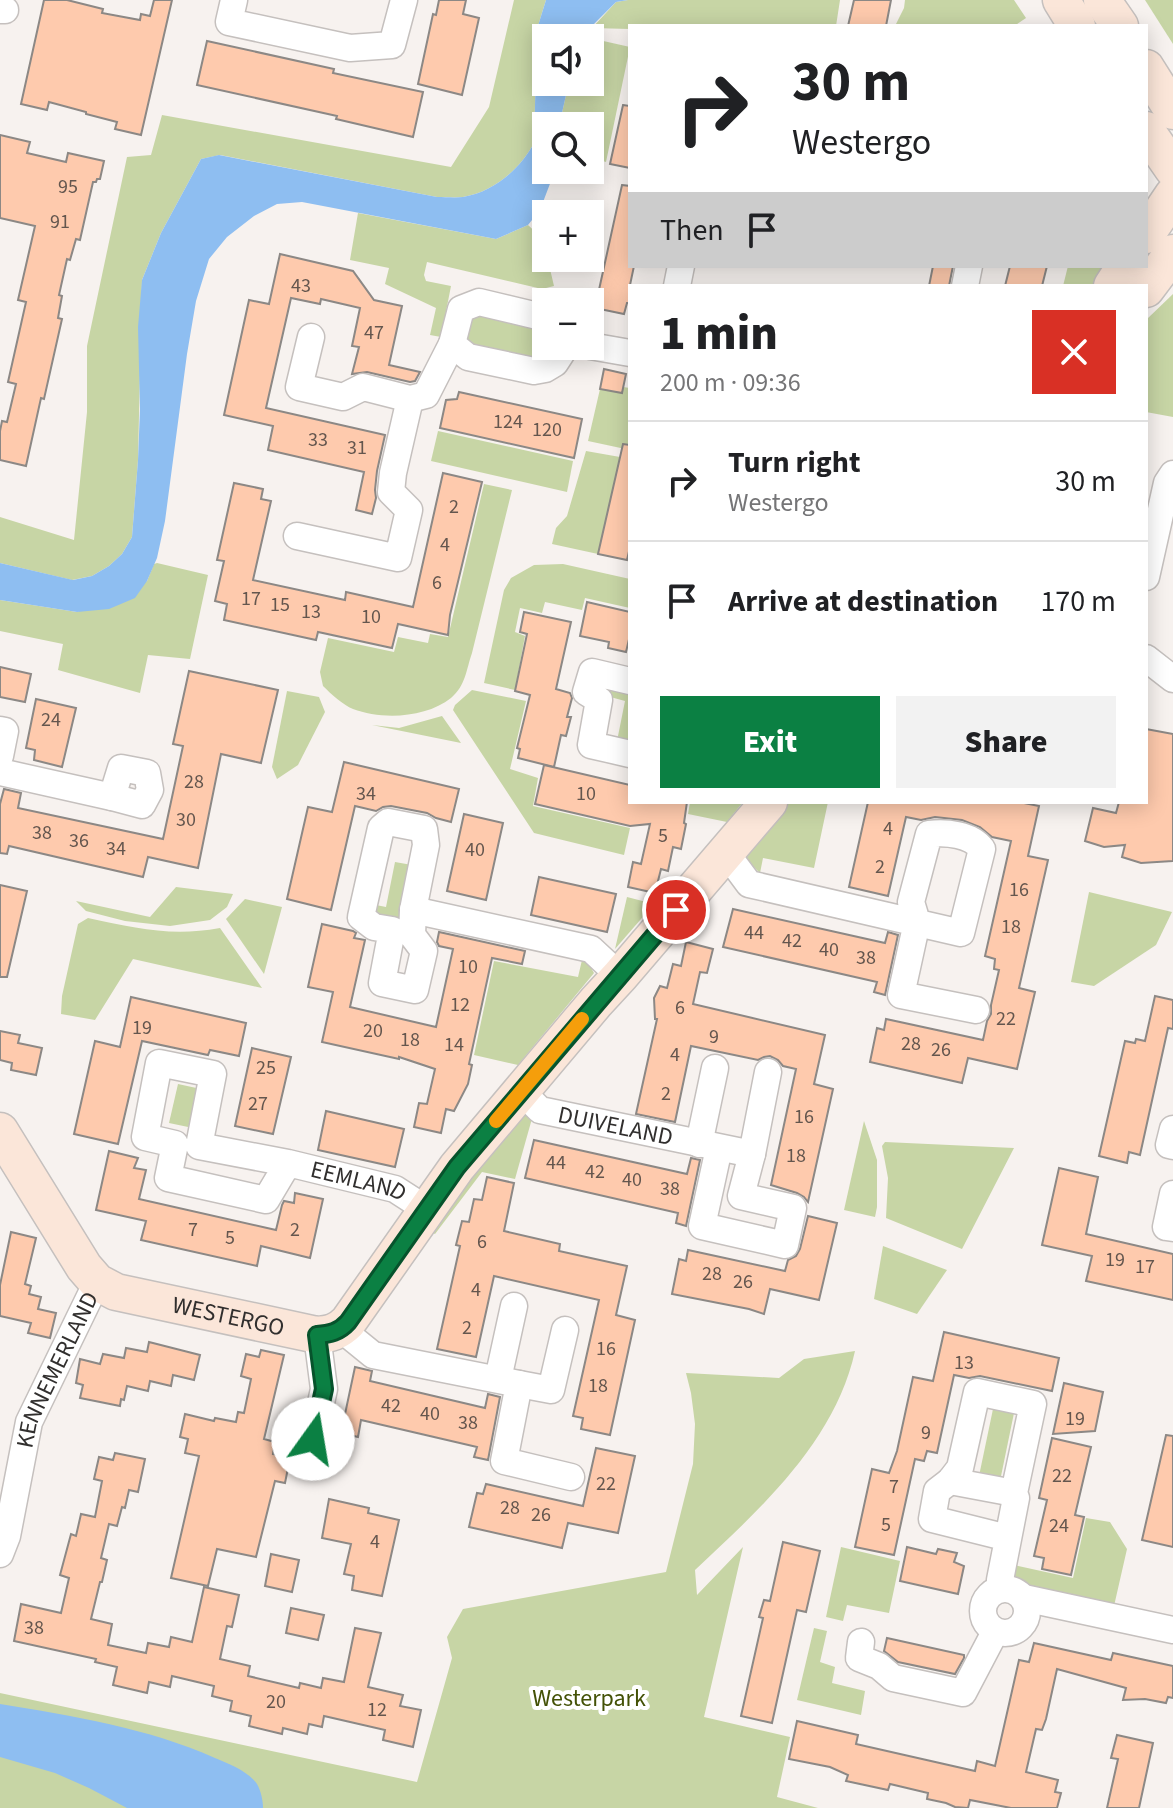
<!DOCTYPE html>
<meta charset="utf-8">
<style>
body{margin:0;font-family:"Source Sans 3",sans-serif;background:#f2f2f2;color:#202124;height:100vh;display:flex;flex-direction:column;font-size:30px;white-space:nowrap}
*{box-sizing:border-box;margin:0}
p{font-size:26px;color:#757577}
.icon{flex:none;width:44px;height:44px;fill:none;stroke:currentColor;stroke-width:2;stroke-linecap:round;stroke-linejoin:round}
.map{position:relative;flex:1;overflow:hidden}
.sheet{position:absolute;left:628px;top:284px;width:520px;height:520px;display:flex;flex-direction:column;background:#fff;border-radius:0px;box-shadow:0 4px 20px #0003}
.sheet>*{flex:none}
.banner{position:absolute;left:628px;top:24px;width:520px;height:244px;border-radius:0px;box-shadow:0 4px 20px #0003;background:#fff;color:#202124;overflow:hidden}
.controls{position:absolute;left:532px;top:24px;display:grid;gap:16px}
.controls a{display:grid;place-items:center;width:72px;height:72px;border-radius:0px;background:#fff;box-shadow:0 4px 20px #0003;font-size:40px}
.pin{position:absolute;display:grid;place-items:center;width:68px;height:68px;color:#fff;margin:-34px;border:4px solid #fff;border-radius:50%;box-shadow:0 2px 8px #0007}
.me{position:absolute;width:88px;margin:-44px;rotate:13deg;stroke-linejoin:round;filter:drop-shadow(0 0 6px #0008)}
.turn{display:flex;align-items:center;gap:28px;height:168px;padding:0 32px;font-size:36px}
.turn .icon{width:104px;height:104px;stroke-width:2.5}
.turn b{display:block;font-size:56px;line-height:68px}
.then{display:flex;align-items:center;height:76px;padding:0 32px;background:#0003;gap:16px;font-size:30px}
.round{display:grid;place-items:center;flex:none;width:84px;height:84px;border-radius:0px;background:#f2f2f2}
.head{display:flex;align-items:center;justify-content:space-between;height:136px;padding:0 32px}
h1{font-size:48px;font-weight:800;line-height:60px}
.cta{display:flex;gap:16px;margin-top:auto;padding:16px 32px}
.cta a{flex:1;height:92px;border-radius:0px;background:#0b8043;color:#fff;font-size:32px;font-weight:800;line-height:92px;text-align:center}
.cta a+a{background:#f2f2f2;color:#202124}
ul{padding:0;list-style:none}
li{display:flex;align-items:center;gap:24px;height:120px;padding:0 32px;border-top:2px solid #e0e0e0}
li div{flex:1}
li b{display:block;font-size:30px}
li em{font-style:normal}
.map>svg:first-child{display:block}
</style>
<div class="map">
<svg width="1173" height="1808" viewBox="0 0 1173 1808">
<rect width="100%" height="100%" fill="#f7f2ef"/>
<g fill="#c7d5a5">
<path d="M514,0H546L537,29L534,143C520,169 494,192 463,197C455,198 445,197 437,197L220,155L201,159L161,233L142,280L138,460L132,537L122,554L109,566L92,576L72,580L0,563V517L74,540L87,412V346L127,157L151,155L162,115L451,167L489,107Z"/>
<polygon points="628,0 840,0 836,26 630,26 630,29 592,28 616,2"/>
<polygon points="905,0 1014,0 1026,18 1014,26 895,26 904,8"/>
<polygon points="1145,0 1173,0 1173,44"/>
<polygon points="590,38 630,47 606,162 590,157 590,126 559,126 569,82 590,82"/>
<polygon points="358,213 496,239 528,225 543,239 554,286 542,289 427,262 424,275 426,281 451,286 441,337 430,335 436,308 385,284 389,268 350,260"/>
<polygon points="1068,266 1103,266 1093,286 1063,286"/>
<polygon points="1173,294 1173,417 1146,412 1146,320"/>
<polygon points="474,313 546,330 547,351 545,356 533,360 472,346 465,337"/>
<polygon points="623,387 630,388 630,450 588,441 600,389 622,393"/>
<polygon points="438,431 573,461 567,492 431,461"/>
<polygon points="586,451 620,457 598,554 552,544 556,528 567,516"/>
<path d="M484,484L512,490L472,653C466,670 466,685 451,698C426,718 382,720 353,709C343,705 331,694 323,686L320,672L328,638L394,652L398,637L428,643L430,634L448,637Z"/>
<polygon points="157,563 208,575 190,659 148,655 140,693 58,670 63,644 0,631 0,600 77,612 147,581 154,564"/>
<polygon points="563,564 630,579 630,608 585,598 582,610 545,602 542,613 520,608 515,632 525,636 515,690 484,683 504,590 511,578 534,565"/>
<polygon points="601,687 630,691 630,745 617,741 625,701 603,695"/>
<polygon points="472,690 526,701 510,769 538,778 533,806 630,828 624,855 534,833 453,710 455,705"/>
<polygon points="287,691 319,697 325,712 298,765 277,779 272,767"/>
<polygon points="442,716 461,743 372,725 399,728"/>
<polygon points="690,802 743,802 727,822 688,814"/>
<polygon points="785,802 828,802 814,868 763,858 760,873 741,855"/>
<polygon points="395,862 412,865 405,913 398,921 378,918 371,904 386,907"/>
<polygon points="176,887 233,894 227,907 210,920 170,926 125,921 86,911 76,901 150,917"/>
<polygon points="1089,892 1172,912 1156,945 1094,986 1071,982"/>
<polygon points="627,897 654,904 615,949"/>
<polygon points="245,899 282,907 264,974 226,919"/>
<path d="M88,918C136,928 171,937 220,928L262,988L133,959L95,1020L61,1014L62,996L78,924Z"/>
<polygon points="582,960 587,961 594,973 518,1065 474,1055 494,961 578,977"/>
<polygon points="178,1084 201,1089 193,1128 169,1123"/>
<polygon points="522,1114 533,1115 515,1179 482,1172 435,1234 425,1229"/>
<polygon points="864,1121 877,1160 877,1207 875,1217 844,1210"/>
<polygon points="885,1142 1014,1148 962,1249 886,1218 888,1178 882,1146"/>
<polygon points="883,1246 947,1270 917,1314 874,1299"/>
<path d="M855,1351C835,1442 760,1509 695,1570L697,1595L743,1547L704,1717L790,1737L777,1797L818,1808H0V1693L417,1782L452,1658L447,1637L463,1609L666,1572L693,1464L695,1424L691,1393L686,1373L779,1378L804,1359Z"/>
<polygon points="993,1409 1014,1413 1000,1481 979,1476"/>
<polygon points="1086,1518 1110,1522 1127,1549 1114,1606 1016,1584 1010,1578 1014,1565 1073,1578"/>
<polygon points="841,1547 900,1561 889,1613 847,1605 843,1621 826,1617"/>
<polygon points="814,1628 827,1631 820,1662 835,1667 832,1683 865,1691 861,1715 797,1700"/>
</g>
<g fill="#8ebef1">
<path d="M546,0H628L616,2L580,38H546V82H569L559,126H546V170H552L551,181L540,210L528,225L496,239L302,202L277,204L254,216L227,237L209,259L196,301L187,354L165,521L157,558L147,581L135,598L109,609L77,612L0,600V563L73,580L92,576L109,566L122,554L132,537L138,460L140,409L138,327L142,280L161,233L201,159L219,155L437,197C445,197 455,198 463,197C494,192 520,169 534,143L537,29Z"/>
<path d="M0,1704C73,1716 148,1728 215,1758C229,1764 248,1771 257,1784C261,1791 263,1801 263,1808H127L89,1788L55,1773L0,1757Z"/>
</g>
<g fill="#fecaad" stroke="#8c8885" stroke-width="2">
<polygon points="44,0 67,0 103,9 102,13 140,20 141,14 150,16 154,0 172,0 141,135 115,129 117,122 86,114 86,112 49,102 47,110 21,104"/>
<polygon points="439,0 466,0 463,14 479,18 462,95 418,84 433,14 436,15"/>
<polygon points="854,0 891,0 886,26 848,26"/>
<polygon points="207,41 334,69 333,73 423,92 413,137 336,119 337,116 197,85"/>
<polygon points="623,105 630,106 630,168 610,164"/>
<polygon points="0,135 30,142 27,153 66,162 68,153 104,161 100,179 97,179 96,182 93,182 80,240 76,239 70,260 67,259 59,295 62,296 58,318 62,319 44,399 41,398 26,466 0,460 0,431 2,421 7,422 16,384 8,382 26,302 18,300 35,226 0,218"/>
<polygon points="622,185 630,186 630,266 634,266 630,285 630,303 627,303 624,314 595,308"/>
<polygon points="280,254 353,271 374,300 402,306 389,365 420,372 415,381 410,382 367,372 352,374 359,347 352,346 360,308 321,299 320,304 291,298 266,408 385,435 377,471 375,490 376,498 372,514 356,510 364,472 268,450 273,426 224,415 249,300 269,304"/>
<polygon points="933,266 953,266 949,286 929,286"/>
<polygon points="1010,266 1047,266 1042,286 1005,286"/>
<polygon points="604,369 626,374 622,393 600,389"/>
<polygon points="459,392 582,419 574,458 440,428 446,400 457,399"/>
<polygon points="623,444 630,445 630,547 627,560 598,554"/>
<polygon points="443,473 482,482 450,615 448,635 398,624 392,648 318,632 316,640 224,620 227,604 215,601 224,561 217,560 234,483 263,489 261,499 271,501 253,580 345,600 346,592 413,607"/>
<polygon points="587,602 630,612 630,635 626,652 608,648 609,642 580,636"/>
<polygon points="524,612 571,622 556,689 570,693 572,698 567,717 571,717 566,736 561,735 554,767 518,758 520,749 517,748 530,695 515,691 527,634 520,632"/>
<polygon points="0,667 31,674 25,702 0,697"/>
<polygon points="189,671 278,690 261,763 221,754 198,868 148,857 143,877 9,846 7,854 0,853 0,804 4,789 21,793 18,808 163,839 183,746 173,744"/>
<polygon points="36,699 76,708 62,767 34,760 35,750 26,748"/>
<polygon points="1146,729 1173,734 1173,861 1141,863 1122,857 1125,845 1104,847 1085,841 1093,808 1116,813 1119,802 1146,802"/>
<polygon points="344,762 459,789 451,822 436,818 427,813 391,806 383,807 376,811 355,806 331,910 287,899 308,807 332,812"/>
<polygon points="544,765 630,785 630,802 687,802 684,823 686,824 681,849 673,847 668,871 661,869 655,893 628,887 633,862 641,864 650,824 630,826 535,804"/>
<polygon points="868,802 1019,802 1039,806 1028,856 1048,860 1019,988 1035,992 1017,1069 968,1058 962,1083 870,1062 877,1028 884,1030 886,1019 983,1040 987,1021 991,1014 991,1005 999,970 994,969 995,959 985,956 1011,841 992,837 980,827 962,820 935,817 921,820 906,817 888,896 849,887"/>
<polygon points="464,814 503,823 486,900 447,891"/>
<polygon points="539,877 616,894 607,932 531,915"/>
<polygon points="0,885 27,891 7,977 0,977"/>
<polygon points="733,909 885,943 888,932 898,935 885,995 874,992 877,982 723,947"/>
<polygon points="322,924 353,931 356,933 354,938 365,940 350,1007 436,1027 453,949 439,946 437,942 439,932 525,951 522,964 492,958 469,1064 472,1065 468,1084 454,1111 446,1109 441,1133 414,1127 419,1103 427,1104 435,1069 399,1057 399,1059 322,1042 333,992 308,987"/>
<polygon points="686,942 713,949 707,973 700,972 693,1004 825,1035 814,1084 833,1089 808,1202 804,1197 797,1193 771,1185 796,1069 783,1066 778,1060 770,1056 764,1057 758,1060 691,1046 675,1122 636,1114 657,1019 655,1019 654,998 660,986 667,988 673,964 681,966"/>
<polygon points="1155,996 1173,1000 1173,1029 1168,1028 1140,1155 1129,1152 1127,1163 1099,1156 1125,1041 1135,1043 1136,1039 1145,1041"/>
<polygon points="131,997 246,1023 239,1056 210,1050 208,1055 142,1041 118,1144 74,1134 95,1041 120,1047"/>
<polygon points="0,1031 20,1035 18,1043 42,1048 36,1075 11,1070 12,1063 0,1060"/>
<polygon points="252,1048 291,1057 273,1134 235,1126"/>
<polygon points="326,1111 404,1129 395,1167 318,1150"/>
<polygon points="534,1140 687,1174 691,1158 700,1160 686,1226 676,1223 678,1213 525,1178"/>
<polygon points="109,1151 138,1158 134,1168 146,1170 139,1199 276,1230 282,1205 284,1201 294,1203 295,1193 323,1199 310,1258 261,1246 257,1266 141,1240 146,1221 96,1210"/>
<polygon points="1059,1168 1098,1177 1086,1234 1173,1254 1173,1300 1086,1281 1092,1256 1042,1245"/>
<polygon points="487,1177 514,1183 504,1231 560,1244 559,1251 627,1266 616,1315 635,1320 610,1435 581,1429 583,1418 573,1416 599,1300 494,1276 476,1357 437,1349 460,1246 456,1245 462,1221 469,1222 474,1199 482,1200"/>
<polygon points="808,1216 837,1223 819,1300 770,1289 764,1314 749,1309 672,1294 679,1259 686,1261 688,1250 785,1271 788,1260 796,1256 800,1249"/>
<polygon points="11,1232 36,1238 25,1284 31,1286 29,1294 41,1297 38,1309 56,1313 50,1338 28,1333 31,1323 0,1316 0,1285"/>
<polygon points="944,1332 1059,1358 1052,1391 980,1376 969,1378 954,1375 937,1453 927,1451 924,1461 915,1459 894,1555 855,1547 872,1469 889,1473 897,1451 913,1377 933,1381"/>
<polygon points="149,1342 200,1355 194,1380 173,1375 171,1386 150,1381 148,1391 127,1386 124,1400 121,1399 120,1406 80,1398 83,1385 76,1383 80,1359 100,1364 103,1354 124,1358 126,1348 147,1352"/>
<polygon points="261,1350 284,1355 264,1439 275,1442 273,1454 290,1458 285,1483 275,1481 256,1557 217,1549 208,1586 171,1578 199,1456 185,1453 188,1439 180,1437 185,1414 214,1421 215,1418 236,1422 238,1412 244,1413 251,1379 241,1376 246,1354 259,1357"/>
<polygon points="355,1367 372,1371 370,1381 485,1408 488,1394 500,1397 488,1460 474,1457 477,1447 361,1420 358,1437 341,1433"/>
<polygon points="1064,1383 1103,1392 1095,1431 1053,1434"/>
<polygon points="1166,1435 1173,1436 1173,1547 1142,1540"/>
<polygon points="1052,1438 1091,1447 1075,1515 1084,1517 1071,1575 1042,1569 1044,1558 1034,1556 1047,1500 1039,1498"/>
<polygon points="596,1448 635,1456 618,1533 568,1523 562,1548 469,1527 477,1493 483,1494 486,1484 583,1506"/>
<polygon points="115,1453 145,1459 138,1492 129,1490 125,1508 122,1507 117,1526 109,1524 101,1558 107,1560 102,1582 100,1582 91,1619 112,1624 108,1645 146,1653 148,1643 169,1647 171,1637 192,1642 204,1587 239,1595 232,1627 227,1626 220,1659 250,1666 248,1676 299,1688 300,1683 321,1688 323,1678 344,1682 355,1628 381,1633 368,1687 403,1695 400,1706 421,1710 413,1747 383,1740 385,1730 324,1716 322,1727 309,1724 307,1734 283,1728 282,1734 249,1726 251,1716 230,1711 232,1701 212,1696 214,1686 172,1676 170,1687 149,1682 147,1693 113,1685 117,1667 95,1662 96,1659 14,1641 21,1604 61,1613 69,1578 60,1575 71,1534 76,1536 81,1514 95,1517 102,1481 94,1479 99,1457 113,1460"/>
<polygon points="329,1499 369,1508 368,1513 399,1520 382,1596 352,1590 354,1576 344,1574 351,1544 322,1538"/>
<polygon points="783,1542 820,1551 806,1612 797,1610 772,1723 741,1716 763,1618 759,1617 764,1600 770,1601"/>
<polygon points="907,1547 936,1554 938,1549 957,1553 954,1562 964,1566 958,1594 900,1581"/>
<polygon points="271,1554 299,1560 292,1592 265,1586"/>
<polygon points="291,1608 324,1615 318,1640 286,1633"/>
<polygon points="887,1638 964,1655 964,1658 955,1674 898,1662 884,1651"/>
<polygon points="1034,1643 1111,1660 1113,1653 1173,1666 1173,1698 1168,1697 1166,1703 1145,1699 1123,1700 1126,1688 1057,1669 1046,1719 1042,1730 1036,1729 1026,1772 1058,1780 1055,1792 1061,1793 1057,1808 1011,1808 970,1800 968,1808 955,1807 946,1803 927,1799 928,1793 890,1784 888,1790 846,1781 848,1775 830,1767 789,1759 797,1721 858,1735 856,1744 975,1771 977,1761 995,1766 1019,1660 1029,1662"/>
<polygon points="1117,1735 1153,1743 1139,1808 1107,1808 1118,1759 1111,1758"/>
</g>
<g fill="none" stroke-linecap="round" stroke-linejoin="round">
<g stroke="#c5c0be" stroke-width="29">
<g id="street">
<polyline points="234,0 229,22 350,48 392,45 404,0"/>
<polyline points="0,10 5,10"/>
<polyline points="677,286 681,266"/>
<polyline points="965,286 969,266"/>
<polyline points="546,318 479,302 461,309 452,344 468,357 534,371 545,369 555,363 566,346"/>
<polyline points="311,337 299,387 343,397 363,387 410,399 426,395 452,344"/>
<polyline points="590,346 630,353"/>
<polyline points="297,536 398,558 409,510 391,492 393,473 410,399"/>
<polyline points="1146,577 1167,483 1173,474"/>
<polyline points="1146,658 1173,679"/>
<polyline points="630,681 592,672 586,692 599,700 591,745 630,754"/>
<polyline points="0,730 5,731 0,756"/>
<polygon points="121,768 147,773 150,790 142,805 112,797"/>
<polyline points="0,772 112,797"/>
<polygon points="388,822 424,829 426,845 413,910 412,935 424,951 415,990 382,983 392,930 374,927 361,917 381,828"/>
<path d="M726,853L749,884L961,933L982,849C971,834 946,832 929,834L911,902L917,922L901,995L976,1010"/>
<polyline points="413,910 591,949 620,976"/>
<path id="s1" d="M521,1091L540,1110L752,1154L768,1072"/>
<polyline points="1173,1129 1169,1145 1173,1146"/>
<polyline points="699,1144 715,1068"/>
<polyline points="719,1148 702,1226 785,1245 793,1208 741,1196 752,1154"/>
<path id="s2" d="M288,1163L266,1200L168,1178L175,1144L145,1137L159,1063L213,1074L199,1146L288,1163L395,1189L426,1209"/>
<polyline points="1173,1194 1166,1227 1173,1228"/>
<polyline points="341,1329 373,1355 519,1384 504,1461 571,1477"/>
<polyline points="498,1379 514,1306"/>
<polyline points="519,1384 551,1390 565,1330"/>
<polyline points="310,1454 324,1389 317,1335"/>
<polyline points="950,1481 1014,1493"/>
<path id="s3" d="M0,1554L7,1536L29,1422L97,1282"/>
<circle cx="1005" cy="1611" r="22"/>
<polyline points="1001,1589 1000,1580 1016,1498 1014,1493 1033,1404 977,1392 960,1468 950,1481 937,1491 932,1519 1008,1538"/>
<polyline points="1024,1598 1173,1630"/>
<polyline points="861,1642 859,1658 879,1666 893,1678 963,1693 995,1632"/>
</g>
</g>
<g stroke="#c5c0be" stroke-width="39">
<g id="secondary">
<polyline points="1061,0 1077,26"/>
<polyline points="1102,0 1120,26"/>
<polyline points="1146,68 1173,111"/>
<polyline points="1146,130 1173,169"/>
<polyline points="1146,235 1173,195"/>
<polyline points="1112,286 1125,266"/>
<polyline points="1146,289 1173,253"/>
<path id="s4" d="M0,1131L84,1267L97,1282L116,1292L317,1335C330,1334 338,1332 348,1322L457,1167L596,1002L620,976L769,802"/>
</g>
</g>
<use href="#street" stroke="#fff" stroke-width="26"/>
<use href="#secondary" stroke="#fbe6d9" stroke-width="36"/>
</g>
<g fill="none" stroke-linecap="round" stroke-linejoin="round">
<g stroke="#07532c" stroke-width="20">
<path id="route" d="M313,1439L324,1389L317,1335C330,1334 339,1332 348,1322L457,1167L676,910"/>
</g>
<use href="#route" stroke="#0b8043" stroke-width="14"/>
<polyline stroke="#f59e0b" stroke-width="14" points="496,1121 582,1019"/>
</g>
<g text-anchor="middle" stroke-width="8" stroke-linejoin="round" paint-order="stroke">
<g font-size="20" fill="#64564e">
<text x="68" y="193">95</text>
<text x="60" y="228">91</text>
<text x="301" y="292">43</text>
<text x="374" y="339">47</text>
<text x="508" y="428">124</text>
<text x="547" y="436">120</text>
<text x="318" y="446">33</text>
<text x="357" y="454">31</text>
<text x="454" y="513">2</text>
<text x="445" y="551">4</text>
<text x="437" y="589">6</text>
<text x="251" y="605">17</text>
<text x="280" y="611">15</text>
<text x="311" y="618">13</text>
<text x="371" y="623">10</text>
<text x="51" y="726">24</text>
<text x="194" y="788">28</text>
<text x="366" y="800">34</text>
<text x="586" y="800">10</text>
<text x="186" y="826">30</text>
<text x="888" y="835">4</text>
<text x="42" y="839">38</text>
<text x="663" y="842">5</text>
<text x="79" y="847">36</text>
<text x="116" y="855">34</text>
<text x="475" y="856">40</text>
<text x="880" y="873">2</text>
<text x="1019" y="896">16</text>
<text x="1011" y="933">18</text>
<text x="754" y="939">44</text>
<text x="792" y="947">42</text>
<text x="829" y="956">40</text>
<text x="866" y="964">38</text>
<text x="468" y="973">10</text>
<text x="460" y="1011">12</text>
<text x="680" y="1014">6</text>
<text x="1006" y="1025">22</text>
<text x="142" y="1034">19</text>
<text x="373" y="1037">20</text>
<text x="714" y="1043">9</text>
<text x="410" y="1046">18</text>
<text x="911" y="1050">28</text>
<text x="454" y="1051">14</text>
<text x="941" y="1056">26</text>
<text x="675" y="1061">4</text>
<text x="266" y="1074">25</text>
<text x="666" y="1100">2</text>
<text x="258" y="1110">27</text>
<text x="804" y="1123">16</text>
<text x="796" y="1162">18</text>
<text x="556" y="1169">44</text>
<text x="595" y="1178">42</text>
<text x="632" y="1186">40</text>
<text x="670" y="1195">38</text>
<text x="193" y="1236">7</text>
<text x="295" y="1236">2</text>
<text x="230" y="1244">5</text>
<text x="482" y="1248">6</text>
<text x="1115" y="1266">19</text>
<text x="1145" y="1273">17</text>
<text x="712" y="1280">28</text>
<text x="743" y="1288">26</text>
<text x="476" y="1296">4</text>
<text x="467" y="1334">2</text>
<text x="606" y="1355">16</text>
<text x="964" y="1369">13</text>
<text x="598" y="1392">18</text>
<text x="391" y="1412">42</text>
<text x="430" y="1420">40</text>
<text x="1075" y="1425">19</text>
<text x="468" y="1429">38</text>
<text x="926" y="1439">9</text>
<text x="1062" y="1482">22</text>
<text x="606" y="1490">22</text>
<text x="894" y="1493">7</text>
<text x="510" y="1514">28</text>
<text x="541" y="1521">26</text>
<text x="886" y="1531">5</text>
<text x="1059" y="1532">24</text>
<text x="375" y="1548">4</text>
<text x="34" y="1634">38</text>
<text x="276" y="1708">20</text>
<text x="377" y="1716">12</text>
</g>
<g font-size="24" fill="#312f2e" stroke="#fff">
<text dy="8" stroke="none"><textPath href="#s1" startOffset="104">DUIVELAND</textPath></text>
<text dy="8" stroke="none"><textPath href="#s2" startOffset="576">EEMLAND</textPath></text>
<text dy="8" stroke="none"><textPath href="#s4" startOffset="316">WESTERGO</textPath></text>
<text dy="8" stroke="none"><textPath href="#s3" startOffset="194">KENNEMERLAND</textPath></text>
</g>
<g font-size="24" fill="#435106" stroke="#fff">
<text x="589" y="1706">Westerpark</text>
</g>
</g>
</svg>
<div class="controls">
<a><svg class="icon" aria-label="sound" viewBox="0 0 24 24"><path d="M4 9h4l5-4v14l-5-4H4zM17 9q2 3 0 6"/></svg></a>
<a><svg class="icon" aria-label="search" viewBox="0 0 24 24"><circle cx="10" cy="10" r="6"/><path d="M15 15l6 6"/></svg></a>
<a>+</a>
<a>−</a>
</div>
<div class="pin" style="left:676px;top:910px;background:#d93025"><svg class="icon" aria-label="arrive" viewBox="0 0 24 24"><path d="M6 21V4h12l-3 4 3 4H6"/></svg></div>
<svg class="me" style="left:313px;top:1439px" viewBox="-20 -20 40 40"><circle r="19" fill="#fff"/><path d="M0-13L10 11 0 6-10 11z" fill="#0b8043"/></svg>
<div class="banner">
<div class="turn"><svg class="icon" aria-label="right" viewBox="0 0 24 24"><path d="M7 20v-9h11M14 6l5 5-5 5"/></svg><div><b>30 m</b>Westergo</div></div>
<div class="then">Then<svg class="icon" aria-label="arrive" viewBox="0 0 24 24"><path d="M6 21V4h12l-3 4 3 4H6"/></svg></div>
</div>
<section class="sheet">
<div class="head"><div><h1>1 min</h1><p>200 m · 09:36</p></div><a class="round" style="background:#d93025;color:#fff"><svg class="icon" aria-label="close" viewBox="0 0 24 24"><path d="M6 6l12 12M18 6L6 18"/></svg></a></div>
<ul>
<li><svg class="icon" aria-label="right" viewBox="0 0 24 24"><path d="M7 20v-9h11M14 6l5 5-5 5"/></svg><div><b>Turn right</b><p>Westergo</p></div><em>30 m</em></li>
<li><svg class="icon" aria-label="arrive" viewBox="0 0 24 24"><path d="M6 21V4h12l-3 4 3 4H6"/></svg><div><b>Arrive at destination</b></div><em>170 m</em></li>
</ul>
<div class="cta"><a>Exit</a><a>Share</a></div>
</section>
</div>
